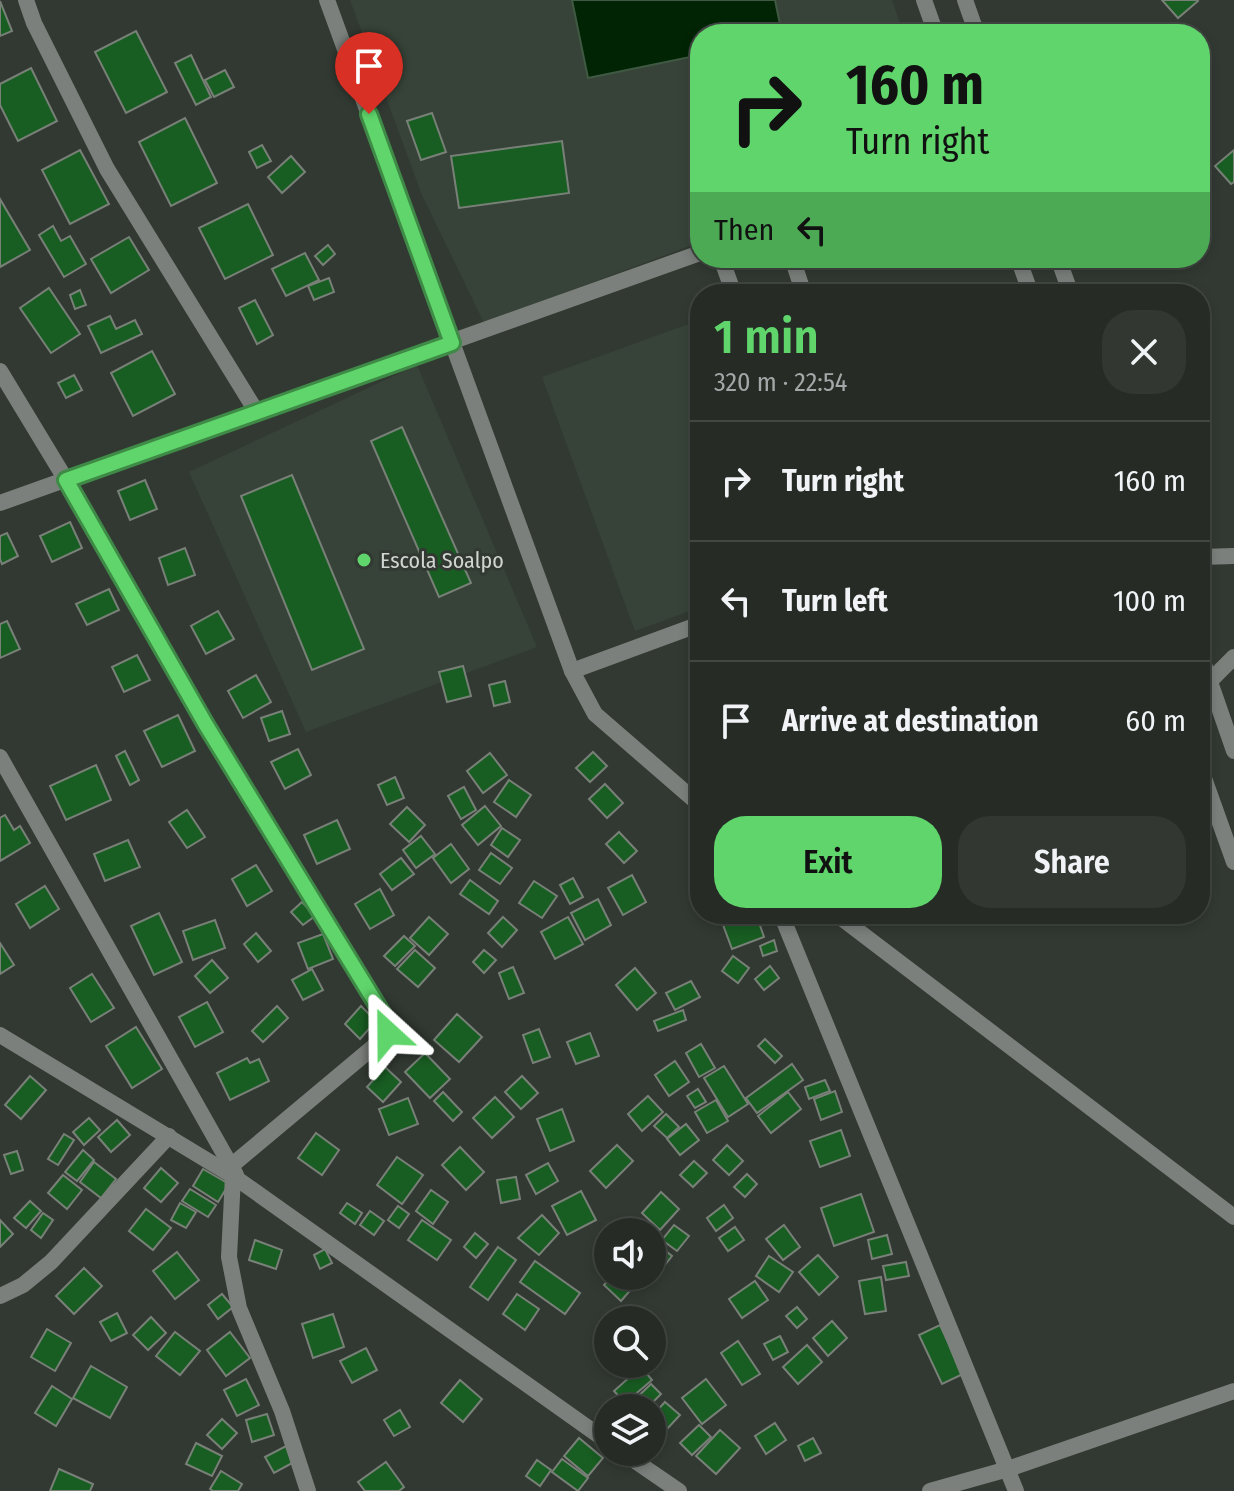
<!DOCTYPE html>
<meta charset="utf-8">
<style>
body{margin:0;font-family:"Fira Sans Condensed",sans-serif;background:#323732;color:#f1f3f6;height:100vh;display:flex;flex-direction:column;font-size:30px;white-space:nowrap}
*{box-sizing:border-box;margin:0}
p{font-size:26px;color:#a4a7a7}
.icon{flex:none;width:44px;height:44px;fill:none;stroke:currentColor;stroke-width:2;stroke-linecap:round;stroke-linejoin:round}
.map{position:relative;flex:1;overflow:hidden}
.details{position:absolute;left:690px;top:284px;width:520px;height:640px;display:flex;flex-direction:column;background:#262b26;border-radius:32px;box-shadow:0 4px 12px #0003,0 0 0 2px #424743}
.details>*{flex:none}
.hud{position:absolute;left:690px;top:24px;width:520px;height:244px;border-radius:32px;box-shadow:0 4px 12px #0003,0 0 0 2px #424743;background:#5fd56b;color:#111;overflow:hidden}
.controls{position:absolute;left:594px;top:1218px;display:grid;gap:16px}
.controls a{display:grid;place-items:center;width:72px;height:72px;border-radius:50%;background:#262b26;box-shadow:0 4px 12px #0003,0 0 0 2px #424743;font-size:40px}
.pin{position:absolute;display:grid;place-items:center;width:68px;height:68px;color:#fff;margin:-82px -34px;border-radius:50% 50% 50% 0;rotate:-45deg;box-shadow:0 0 8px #0007}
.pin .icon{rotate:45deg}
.me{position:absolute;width:88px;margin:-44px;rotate:336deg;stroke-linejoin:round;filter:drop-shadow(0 0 6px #0008)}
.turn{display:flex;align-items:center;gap:28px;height:168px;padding:0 24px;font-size:36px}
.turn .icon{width:104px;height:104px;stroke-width:2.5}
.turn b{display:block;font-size:56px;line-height:68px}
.then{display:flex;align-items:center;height:76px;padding:0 24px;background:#0003;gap:16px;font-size:30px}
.round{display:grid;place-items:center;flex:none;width:84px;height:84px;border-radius:32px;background:#323732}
.summary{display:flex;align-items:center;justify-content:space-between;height:136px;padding:0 24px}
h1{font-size:48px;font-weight:600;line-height:60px;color:#5fd56b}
.button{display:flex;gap:16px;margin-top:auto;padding:16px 24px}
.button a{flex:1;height:92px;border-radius:32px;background:#5fd56b;color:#111;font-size:32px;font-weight:600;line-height:92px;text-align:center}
.button a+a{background:#323732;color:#f1f3f6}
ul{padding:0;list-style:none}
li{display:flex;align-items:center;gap:24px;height:120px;padding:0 24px;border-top:2px solid #424743}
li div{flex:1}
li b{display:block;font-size:30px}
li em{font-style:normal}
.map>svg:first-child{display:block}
</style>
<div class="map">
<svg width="1234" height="1491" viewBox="0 0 1234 1491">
<rect width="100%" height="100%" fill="#323932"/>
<g fill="#374338">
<polygon points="350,0 892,0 904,34 700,34 700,242 484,323 422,195"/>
<polygon points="700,320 700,607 635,631 542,377"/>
<polygon points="417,365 537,647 306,732 189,472"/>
</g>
<polygon fill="#012405" stroke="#3f5942" stroke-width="2" points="572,0 775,0 782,34 700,34 700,55 588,78"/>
<g fill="#185d22" stroke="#788078" stroke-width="2">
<polygon points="1162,0 1197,0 1198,1 1178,18"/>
<polygon points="0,1 12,31 0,36"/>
<polygon points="136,31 167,92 126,113 95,52"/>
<polygon points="191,55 211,97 196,105 175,63"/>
<polygon points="31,68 57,121 18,141 0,105 0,84"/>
<polygon points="225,70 234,87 214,97 205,80"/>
<polygon points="432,113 446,152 421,160 407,121"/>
<polygon points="185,118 217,183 171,206 139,142"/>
<polygon points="562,141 569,193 459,208 451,156"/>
<polygon points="262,145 271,161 257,168 249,152"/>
<polygon points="80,150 109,204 70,224 42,170"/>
<polygon points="1234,150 1234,182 1231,184 1215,166"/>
<polygon points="291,156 305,172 282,193 268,177"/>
<polygon points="0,199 30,250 0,267"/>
<polygon points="248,204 273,255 225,279 199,228"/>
<polygon points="53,226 61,241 70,236 86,264 64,277 39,235"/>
<polygon points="129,237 149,270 111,293 91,259"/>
<polygon points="328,245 335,254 323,265 315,256"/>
<polygon points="305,253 319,280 286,296 272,269"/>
<polygon points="329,278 334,292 314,300 308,286"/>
<polygon points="49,288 80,334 51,353 20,308"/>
<polygon points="80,290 86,305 75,309 70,295"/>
<polygon points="255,300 273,335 257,344 239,308"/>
<polygon points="110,316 116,329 135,320 142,334 101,353 88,326"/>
<polygon points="152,351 175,394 133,416 111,373"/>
<polygon points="74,375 82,390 66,398 58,383"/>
<polygon points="402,427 471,583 439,597 371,441"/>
<polygon points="292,475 364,649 312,670 241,496"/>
<polygon points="145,480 157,509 130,520 118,491"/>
<polygon points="70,522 82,548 52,562 40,536"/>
<polygon points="7,533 18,556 2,564 0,559 0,536"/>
<polygon points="185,548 195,575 168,585 159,558"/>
<polygon points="109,589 119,610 87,625 76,604"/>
<polygon points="218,611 234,639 206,654 191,626"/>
<polygon points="7,621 20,649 0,658 0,624"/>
<polygon points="137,655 150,680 124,692 112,667"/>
<polygon points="463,666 471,696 447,702 439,672"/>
<polygon points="256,675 271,702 243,718 228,691"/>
<polygon points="505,681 510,702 494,706 489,685"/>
<polygon points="282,711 290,734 269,741 261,718"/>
<polygon points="178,715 195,751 162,767 144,731"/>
<polygon points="298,749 311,775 285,789 271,762"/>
<polygon points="125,751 139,780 130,785 116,756"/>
<polygon points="593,752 607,766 590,782 576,768"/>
<polygon points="490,753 507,775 483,793 467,771"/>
<polygon points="96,765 111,800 66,820 50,786"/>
<polygon points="395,777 404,798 387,805 378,785"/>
<polygon points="509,780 531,795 516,817 494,802"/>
<polygon points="605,784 623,803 607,818 589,799"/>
<polygon points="464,787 476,810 461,819 448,796"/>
<polygon points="485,806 501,826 478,845 462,825"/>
<polygon points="407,807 425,825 409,842 390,824"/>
<polygon points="187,810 205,837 187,848 169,822"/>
<polygon points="5,815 14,830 20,826 30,843 0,861 0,818"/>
<polygon points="337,820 350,849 317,864 304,835"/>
<polygon points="502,828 520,840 508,857 491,845"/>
<polygon points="619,832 637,851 624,863 606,844"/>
<polygon points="421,836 435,854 416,868 403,850"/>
<polygon points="128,840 140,867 105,881 94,854"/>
<polygon points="451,844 469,869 451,883 433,858"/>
<polygon points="491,853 512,868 500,884 479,870"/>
<polygon points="401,858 414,874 392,890 380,874"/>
<polygon points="256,865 272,891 247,906 232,879"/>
<polygon points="632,875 646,902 623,915 608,888"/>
<polygon points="573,878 583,897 570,904 560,885"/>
<polygon points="470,880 498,901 489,914 460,894"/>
<polygon points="534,881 557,896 542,918 519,903"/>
<polygon points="45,886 59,909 30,928 16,904"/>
<polygon points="380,889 394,915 370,929 355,904"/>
<polygon points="598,899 611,925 585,940 571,913"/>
<polygon points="302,902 315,916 303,925 291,912"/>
<polygon points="159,913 182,962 154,975 131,926"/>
<polygon points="719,914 756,914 764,937 732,949"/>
<polygon points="429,917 448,934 429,955 410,938"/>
<polygon points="503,917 517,930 502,947 488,933"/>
<polygon points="568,917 583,944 555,959 541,932"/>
<polygon points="215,920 225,948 193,960 183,931"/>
<polygon points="256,933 271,951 258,962 244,944"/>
<polygon points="323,934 333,959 308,969 298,943"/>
<polygon points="404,936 415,946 395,966 384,956"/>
<polygon points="774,940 777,951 763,956 760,946"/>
<polygon points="0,943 14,965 0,974"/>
<polygon points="415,950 435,968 418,987 397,969"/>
<polygon points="484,950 496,960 484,973 473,962"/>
<polygon points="733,956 749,968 738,983 722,971"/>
<polygon points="212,960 228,978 210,993 195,976"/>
<polygon points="770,966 779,978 764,990 755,979"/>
<polygon points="513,967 524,993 509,999 499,973"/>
<polygon points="635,968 656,993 637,1010 616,985"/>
<polygon points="312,969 323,990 303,1000 292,980"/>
<polygon points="92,974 114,1008 91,1022 70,988"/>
<polygon points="691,981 700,997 675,1010 666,993"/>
<polygon points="207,1002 223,1032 195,1047 179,1017"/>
<polygon points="277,1006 288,1018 263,1042 252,1031"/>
<polygon points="361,1006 376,1021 360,1039 345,1024"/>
<polygon points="683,1010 686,1020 658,1031 654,1021"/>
<polygon points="457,1014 482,1037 459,1062 434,1040"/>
<polygon points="136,1027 162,1069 132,1088 106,1046"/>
<polygon points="539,1029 550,1057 533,1063 523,1035"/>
<polygon points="590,1033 599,1056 576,1064 567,1042"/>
<polygon points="765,1039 782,1056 775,1063 758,1046"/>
<polygon points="701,1044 715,1068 699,1077 686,1053"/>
<polygon points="425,1053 450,1079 430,1098 405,1072"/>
<polygon points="247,1058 250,1063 259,1059 269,1081 230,1100 217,1073"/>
<polygon points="675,1061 689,1082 669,1096 655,1075"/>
<polygon points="792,1064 803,1080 757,1113 746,1098"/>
<polygon points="724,1066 748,1104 728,1117 704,1078"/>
<polygon points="385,1067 401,1082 383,1102 367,1087"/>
<polygon points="30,1076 46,1090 21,1119 5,1105"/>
<polygon points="522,1076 538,1093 521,1109 505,1092"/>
<polygon points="825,1080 830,1091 809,1099 805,1087"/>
<polygon points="698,1089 706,1102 695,1108 687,1096"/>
<polygon points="835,1091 842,1112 821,1120 814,1099"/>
<polygon points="443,1092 462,1112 453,1121 434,1101"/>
<polygon points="788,1092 801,1109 771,1133 758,1116"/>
<polygon points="648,1096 663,1112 642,1131 628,1114"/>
<polygon points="495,1097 514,1117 492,1138 473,1118"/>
<polygon points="408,1098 418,1124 389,1135 379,1109"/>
<polygon points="716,1100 728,1121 707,1133 695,1112"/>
<polygon points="562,1109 574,1141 550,1151 537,1119"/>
<polygon points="666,1114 679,1127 667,1138 654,1126"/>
<polygon points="89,1118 100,1130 84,1145 73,1132"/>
<polygon points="117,1120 130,1135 111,1152 98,1137"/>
<polygon points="686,1124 699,1140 680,1155 667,1139"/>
<polygon points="841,1130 850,1156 820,1167 810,1141"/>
<polygon points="316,1133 339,1150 322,1175 298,1158"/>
<polygon points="64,1134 74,1140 58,1165 48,1159"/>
<polygon points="617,1145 633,1161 606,1188 590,1171"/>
<polygon points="727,1145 743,1161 729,1175 713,1160"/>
<polygon points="460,1147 484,1172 466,1190 442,1165"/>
<polygon points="83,1150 94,1160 77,1181 65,1172"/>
<polygon points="17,1151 23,1170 11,1174 4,1155"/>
<polygon points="397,1157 423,1175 402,1204 377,1185"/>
<polygon points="694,1161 707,1173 693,1187 680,1175"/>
<polygon points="94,1162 116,1179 101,1198 80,1182"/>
<polygon points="548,1163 558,1181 536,1194 526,1175"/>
<polygon points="161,1168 178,1183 161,1202 144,1188"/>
<polygon points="203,1169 229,1184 218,1202 193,1186"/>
<polygon points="747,1174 757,1184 745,1197 734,1187"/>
<polygon points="63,1175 82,1190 67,1209 48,1193"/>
<polygon points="516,1177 520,1199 501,1203 497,1180"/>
<polygon points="190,1189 216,1205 208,1217 182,1201"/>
<polygon points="431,1190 448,1202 433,1224 416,1211"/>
<polygon points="581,1191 596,1220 567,1235 552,1206"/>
<polygon points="661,1192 679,1209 660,1230 642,1213"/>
<polygon points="861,1194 874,1232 834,1246 821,1208"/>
<polygon points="30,1201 41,1211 26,1228 14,1218"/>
<polygon points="180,1203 196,1212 186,1228 171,1220"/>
<polygon points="347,1203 362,1213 355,1224 340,1213"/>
<polygon points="724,1205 733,1218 716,1231 707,1218"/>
<polygon points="398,1206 409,1214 399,1228 388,1220"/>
<polygon points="146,1209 171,1228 153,1250 129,1231"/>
<polygon points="370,1211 384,1221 374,1235 360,1225"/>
<polygon points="43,1213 53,1220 41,1238 31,1230"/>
<polygon points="542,1215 559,1233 539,1255 518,1238"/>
<polygon points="0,1220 13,1234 0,1247"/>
<polygon points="422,1220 451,1240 437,1260 408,1240"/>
<polygon points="674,1225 689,1236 677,1251 662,1240"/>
<polygon points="784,1225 800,1247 783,1260 766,1239"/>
<polygon points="735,1227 744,1240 728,1251 719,1238"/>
<polygon points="475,1233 488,1244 476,1258 464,1247"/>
<polygon points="887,1235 892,1254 872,1259 868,1240"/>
<polygon points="255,1240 282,1250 276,1269 249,1260"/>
<polygon points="652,1240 672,1256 652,1281 646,1276 652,1276"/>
<polygon points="498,1247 516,1260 488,1300 470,1287"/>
<polygon points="325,1249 332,1263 320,1269 314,1255"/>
<polygon points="177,1252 199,1280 175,1299 153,1271"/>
<polygon points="818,1255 838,1277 819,1295 799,1272"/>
<polygon points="769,1256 793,1272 779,1292 756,1276"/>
<polygon points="535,1261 580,1293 565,1314 520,1282"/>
<polygon points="906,1262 909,1276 886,1280 883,1266"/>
<polygon points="84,1268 102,1286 74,1314 56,1296"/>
<polygon points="612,1276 637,1276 640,1279 621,1301 604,1285"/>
<polygon points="881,1277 886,1311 865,1314 859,1281"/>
<polygon points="755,1281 768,1300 742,1318 729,1299"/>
<polygon points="222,1294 233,1307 218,1319 208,1305"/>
<polygon points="517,1294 539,1309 525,1330 503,1314"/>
<polygon points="797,1307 807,1319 797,1328 786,1316"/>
<polygon points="117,1313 127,1333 111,1341 100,1322"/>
<polygon points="333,1314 344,1347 313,1358 302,1324"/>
<polygon points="151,1317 166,1333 148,1350 133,1335"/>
<polygon points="832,1321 847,1338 828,1356 813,1338"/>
<polygon points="940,1325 963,1374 942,1384 919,1335"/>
<polygon points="47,1329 71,1343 55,1371 31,1357"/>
<polygon points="175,1332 200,1351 180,1375 156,1356"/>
<polygon points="230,1332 250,1358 226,1376 207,1350"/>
<polygon points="780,1336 788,1352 773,1360 764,1344"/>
<polygon points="738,1341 760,1374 742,1385 721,1353"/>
<polygon points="807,1345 822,1362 798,1384 783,1367"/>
<polygon points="366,1348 377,1370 352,1383 340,1361"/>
<polygon points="91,1366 127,1387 110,1418 73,1398"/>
<polygon points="641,1367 652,1380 625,1403 614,1391"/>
<polygon points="246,1379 259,1405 237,1416 224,1390"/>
<polygon points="706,1379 726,1405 702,1424 682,1398"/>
<polygon points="460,1380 482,1399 463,1422 441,1403"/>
<polygon points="651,1384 661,1394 647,1408 630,1408 628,1406"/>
<polygon points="52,1386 72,1399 56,1426 35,1413"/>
<polygon points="665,1402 680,1415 654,1443 652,1440 652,1416"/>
<polygon points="400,1410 410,1427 394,1436 384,1420"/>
<polygon points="267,1414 274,1435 252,1442 246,1420"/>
<polygon points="222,1419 237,1433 222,1449 207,1435"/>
<polygon points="775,1423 786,1440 766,1454 755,1436"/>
<polygon points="699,1425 711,1437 692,1455 680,1443"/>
<polygon points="720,1430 740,1448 716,1474 696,1456"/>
<polygon points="579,1438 603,1458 588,1476 564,1456"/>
<polygon points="813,1438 821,1453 805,1461 798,1446"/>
<polygon points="196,1443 222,1456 212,1476 186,1464"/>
<polygon points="286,1446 294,1462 274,1473 265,1457"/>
<polygon points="562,1459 588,1478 578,1491 552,1472"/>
<polygon points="537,1460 551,1470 540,1486 526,1476"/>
<polygon points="386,1462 404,1487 399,1491 365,1491 358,1482"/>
<polygon points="59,1469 93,1484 90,1491 50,1491"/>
<polygon points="221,1471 242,1484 238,1491 213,1491 210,1489"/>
</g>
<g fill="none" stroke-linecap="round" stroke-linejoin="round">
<g stroke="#7c807c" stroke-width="16">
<polyline points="26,0 34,23 107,169 256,411"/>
<polyline points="327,0 572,671 595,714 700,805"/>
<polyline points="924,0 936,34"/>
<polyline points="965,0 977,34"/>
<polyline points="721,258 734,294"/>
<polyline points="792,258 804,294"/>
<polyline points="1018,258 1031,294"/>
<polyline points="1058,258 1071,294"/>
<polyline points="0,371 66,480 206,725 385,1018 388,1033 378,1043 231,1166"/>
<polyline points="0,503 700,253"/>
<polyline points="1200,557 1234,556"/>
<polyline points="1200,653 1234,751"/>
<polyline points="572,671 700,624"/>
<polyline points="1210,681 1234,657"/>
<polyline points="0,757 236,1175"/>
<polyline points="1200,767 1234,862"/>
<polyline points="781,914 1016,1491"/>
<polyline points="836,914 1234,1217"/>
<polyline points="0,1035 233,1176 608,1442"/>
<polyline points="233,1176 229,1257 239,1308 282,1411 308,1491"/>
<polyline points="0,1296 23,1285 51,1262 169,1136"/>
<polyline points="622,1452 679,1491"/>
<polyline points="930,1491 1008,1469 1234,1391"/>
</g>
</g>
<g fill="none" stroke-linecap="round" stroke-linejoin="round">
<g stroke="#3e8a46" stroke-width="20">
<polyline id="route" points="369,114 452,343 66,480 206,725 385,1018 388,1033"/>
</g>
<use href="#route" stroke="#5fd56b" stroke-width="14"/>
</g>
<circle fill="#5fd56b" stroke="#323932" stroke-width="3" cx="364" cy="560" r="8"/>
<g text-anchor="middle" stroke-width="6" stroke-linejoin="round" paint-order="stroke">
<g font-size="22" fill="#d1d5d1" stroke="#323932" text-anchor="start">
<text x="380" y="568">Escola Soalpo</text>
</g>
</g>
</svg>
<div class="controls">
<a><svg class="icon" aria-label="sound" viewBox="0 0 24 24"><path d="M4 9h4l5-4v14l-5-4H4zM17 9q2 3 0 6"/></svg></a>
<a><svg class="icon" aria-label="search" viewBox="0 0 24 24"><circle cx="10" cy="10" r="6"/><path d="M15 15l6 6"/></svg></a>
<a><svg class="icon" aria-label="layers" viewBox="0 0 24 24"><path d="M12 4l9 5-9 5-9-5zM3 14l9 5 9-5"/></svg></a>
</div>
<div class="pin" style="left:369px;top:114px;background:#d93025"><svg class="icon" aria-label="arrive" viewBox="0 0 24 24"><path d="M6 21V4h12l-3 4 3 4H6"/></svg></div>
<svg class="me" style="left:388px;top:1033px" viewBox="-20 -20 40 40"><path d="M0-17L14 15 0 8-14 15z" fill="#5fd56b" stroke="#fff" stroke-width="4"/></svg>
<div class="hud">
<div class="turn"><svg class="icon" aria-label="right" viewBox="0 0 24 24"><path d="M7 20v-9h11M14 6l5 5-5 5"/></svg><div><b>160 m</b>Turn right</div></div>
<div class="then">Then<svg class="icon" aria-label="left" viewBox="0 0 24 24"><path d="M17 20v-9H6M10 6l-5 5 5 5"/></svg></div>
</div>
<section class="details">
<div class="summary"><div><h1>1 min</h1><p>320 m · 22:54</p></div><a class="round"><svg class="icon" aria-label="close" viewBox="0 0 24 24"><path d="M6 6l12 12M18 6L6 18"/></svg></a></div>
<ul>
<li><svg class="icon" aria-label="right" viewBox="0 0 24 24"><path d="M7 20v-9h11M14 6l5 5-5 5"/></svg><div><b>Turn right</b></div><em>160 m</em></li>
<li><svg class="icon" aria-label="left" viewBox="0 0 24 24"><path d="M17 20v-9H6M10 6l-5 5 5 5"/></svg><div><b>Turn left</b></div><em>100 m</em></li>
<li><svg class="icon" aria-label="arrive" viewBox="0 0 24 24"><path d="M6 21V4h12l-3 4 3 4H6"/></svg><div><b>Arrive at destination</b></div><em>60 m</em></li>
</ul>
<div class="button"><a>Exit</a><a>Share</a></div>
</section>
</div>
